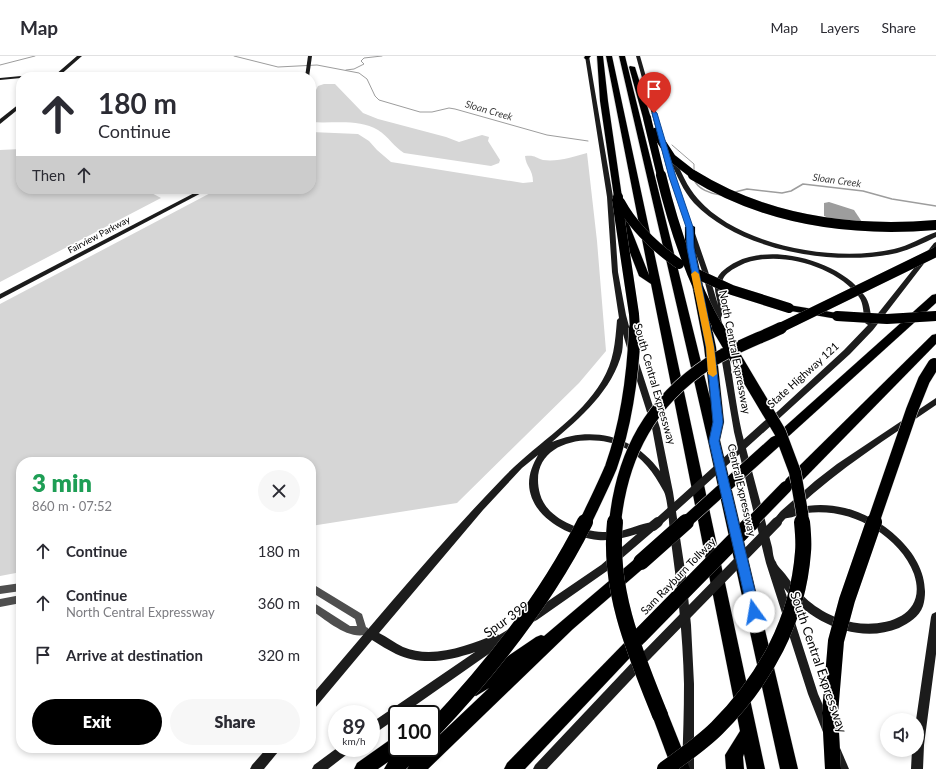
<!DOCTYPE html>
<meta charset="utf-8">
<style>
body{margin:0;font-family:Lato,sans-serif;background:#f7f7f7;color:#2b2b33;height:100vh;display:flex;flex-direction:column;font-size:15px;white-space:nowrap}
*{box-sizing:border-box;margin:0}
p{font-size:13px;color:#7c7c81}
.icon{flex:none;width:22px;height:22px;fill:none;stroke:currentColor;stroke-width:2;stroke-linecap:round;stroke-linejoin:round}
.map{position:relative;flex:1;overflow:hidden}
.panel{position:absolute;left:16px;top:401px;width:300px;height:296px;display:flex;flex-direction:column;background:#fff;border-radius:16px;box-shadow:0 2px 6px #0003}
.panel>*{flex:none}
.hud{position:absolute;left:16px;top:16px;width:300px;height:122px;border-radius:16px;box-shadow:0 2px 6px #0003;background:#fff;color:#2b2b33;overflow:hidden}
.tools{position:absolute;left:880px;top:657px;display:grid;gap:8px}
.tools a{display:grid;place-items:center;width:44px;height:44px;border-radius:50%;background:#fff;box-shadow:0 2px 6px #0003;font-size:20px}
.speed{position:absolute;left:328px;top:649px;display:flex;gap:8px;font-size:20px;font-weight:700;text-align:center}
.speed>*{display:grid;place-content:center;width:52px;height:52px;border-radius:50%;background:#fff;box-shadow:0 2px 6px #0003;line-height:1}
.speed small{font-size:10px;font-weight:400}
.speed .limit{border:2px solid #111;border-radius:6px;background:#fff;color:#111}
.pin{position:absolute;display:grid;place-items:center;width:34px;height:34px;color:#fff;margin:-41px -17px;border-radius:50% 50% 50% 0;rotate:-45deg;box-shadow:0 0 4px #0007}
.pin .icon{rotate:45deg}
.me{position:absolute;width:44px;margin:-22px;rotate:347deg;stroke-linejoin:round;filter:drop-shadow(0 0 3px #0008)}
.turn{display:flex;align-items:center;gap:14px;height:84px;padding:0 16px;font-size:18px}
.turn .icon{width:52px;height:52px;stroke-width:2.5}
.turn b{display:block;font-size:28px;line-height:34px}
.then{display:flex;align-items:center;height:38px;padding:0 16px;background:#0003;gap:8px;font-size:15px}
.round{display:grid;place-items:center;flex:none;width:42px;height:42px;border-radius:21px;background:#f7f7f7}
.headline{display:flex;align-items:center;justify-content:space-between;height:68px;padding:0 16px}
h1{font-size:24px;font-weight:800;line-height:30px;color:#1e9e55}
.action{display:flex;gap:8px;margin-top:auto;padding:8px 16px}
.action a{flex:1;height:46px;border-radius:24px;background:#000;color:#fff;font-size:16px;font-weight:800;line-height:46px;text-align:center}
.action a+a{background:#f7f7f7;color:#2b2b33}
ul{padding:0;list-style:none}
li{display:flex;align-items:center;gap:12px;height:52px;padding:0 16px}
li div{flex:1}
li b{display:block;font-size:15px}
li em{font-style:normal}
header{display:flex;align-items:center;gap:24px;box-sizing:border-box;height:56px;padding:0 20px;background:#fff;border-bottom:1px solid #e1e1e2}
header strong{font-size:19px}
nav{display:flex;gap:22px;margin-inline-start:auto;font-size:14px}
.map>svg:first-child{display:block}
</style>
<header>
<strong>Map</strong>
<nav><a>Map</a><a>Layers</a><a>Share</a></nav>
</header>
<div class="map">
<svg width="936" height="713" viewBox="0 0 936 713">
<rect width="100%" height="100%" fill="#fff"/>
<g fill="#d6d6d6">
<path d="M324,28H335L363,57L378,63L446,81L459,86L482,79L489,81L488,85L500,104L499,107L491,110L404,97C394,91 389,81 378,74C358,62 333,68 311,66L314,38L318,30Z"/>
<path d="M311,76L358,78L369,85L377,94L391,106L523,127L533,126C533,113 526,111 525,100C536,99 535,102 543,104C558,106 573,101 587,97L597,185L606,295L579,327L457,447L311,470V406H21V516L0,520V248L218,133H311Z"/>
<polygon points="21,93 21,133 144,133 161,142 0,226 0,94"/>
</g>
<polygon fill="#9d9d9d" points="829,146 854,154 862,166 839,166 824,160 824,147"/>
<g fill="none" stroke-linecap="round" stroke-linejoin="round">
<g stroke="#9d9d9d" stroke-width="1">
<polyline points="234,0 278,11 317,9 359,17 367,23 375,40 379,44 420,56 432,56 449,52 455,53 547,79 588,85"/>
<polyline points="0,9 35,0"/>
<polyline points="346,14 354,13 364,8 361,5 364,2 382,0"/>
<polyline points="672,89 694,108 694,116"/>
</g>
<g stroke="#9d9d9d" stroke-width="1.5">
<path d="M694,123C697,133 711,138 721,139"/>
<polyline points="735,136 747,133 782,137 791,135 803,128 863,135 892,143 936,150"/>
</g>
<g stroke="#dbdbdb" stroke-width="1">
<g id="highway">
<polygon points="585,0 591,0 587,4 584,2"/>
<polygon points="597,0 603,0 608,45 622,141 618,144 614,141 600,45"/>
<polygon points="606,0 612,0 765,713 747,713 744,698 743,701 744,713 726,713 725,699 740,675 651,228 639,220 615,158 620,155 625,158 649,219"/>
<polygon points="619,0 625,0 710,342 704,291 685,192 685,171 690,168 695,171 695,192 716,291 724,366 720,384 798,713 780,713 708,385"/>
<polygon points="630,10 635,11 651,62 650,64 647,64 643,62 629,11"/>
<polygon points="936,238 936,247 779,389 775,391 771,389 769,386 771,383 932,239"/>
<polygon points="789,249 837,257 842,260 837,263 785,254 784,252 785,250"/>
<polygon points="936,278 936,288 796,431 791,432 786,431 784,427 786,423 932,279"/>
<polygon points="641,500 646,502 648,506 646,510 573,573 428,713 407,713 409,710 406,713 384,713 388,706 378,713 354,713 357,707 391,683 397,680 397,692 424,692 422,695 426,692 431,692 431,687 489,632 476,640 470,638 468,632 470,626 536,581 541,579 544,580 636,502"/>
<polygon points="638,576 643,578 646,583 643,588 525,713 504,713 507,707 633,578"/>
<polygon points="660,651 666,653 690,713 672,713 652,659 654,653"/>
</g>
</g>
<g fill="#4f4f4f" fill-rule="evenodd">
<polygon points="21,527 21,535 0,538 0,530"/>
<path d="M311,527L362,558L366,571L368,572L369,575L368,578C349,585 326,564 311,554V545L350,570H357L355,563L311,536Z"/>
<polygon points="21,539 21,547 0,551 0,543"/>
</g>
<g fill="#1c1c1c" fill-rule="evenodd">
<polygon points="77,0 82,0 58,21 33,21 35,20 55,19"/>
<polygon points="308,0 312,0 309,21 305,21"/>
<path d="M585,0H589L613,141L618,216L626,259L635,293L634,295H628L623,278C623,284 623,290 622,296C613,334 580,362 552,386C592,369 635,380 660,415L652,372L631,306L632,304H638L660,372L673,436L686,521L691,569L694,628V713H682C683,685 684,657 684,628C683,578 677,528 670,478C669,468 668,441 663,434C654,417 642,401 625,392C589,374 526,386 540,438C548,467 592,480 619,475C629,474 647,464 656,467L658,470L656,473L607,515L537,564L533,566L529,564L528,561L529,558L601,509L637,478C624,482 611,485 598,484C569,481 530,461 529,428C529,417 533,408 538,399L522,412L483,454L379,577C387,581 395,587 403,591C433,604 468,589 497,578L499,579L509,573L513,575L514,578L513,581L403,658H397V662L371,680V667L475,596C449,605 422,610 396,598C388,594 380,589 372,584L315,652L311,653V640C374,567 436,491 503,422C534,389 579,364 602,325C614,305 615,287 617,264L619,262L612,216L607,141Z"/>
<path d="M636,0H640L669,100L671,99L674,101C681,115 687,131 698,143C739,190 835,207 894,193C909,190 922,181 936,176V181C924,187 911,193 897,197C834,211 740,195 694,147C683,135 677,119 670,105L708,215L718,249C717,241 713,233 716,225C719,216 728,210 736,206C773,187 840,205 864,239C870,246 870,256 872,265L934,187L936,186V192L873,274L850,298L772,369L769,370L765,367L844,294L868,269L865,267C863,258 864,248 859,241C836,209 774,192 739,210C733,213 726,217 723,223C719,232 724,242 724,251C725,255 722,258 721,262C721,265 723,269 724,271L723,273H717L702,215L669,121Z"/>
<polygon points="21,20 23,21 21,21 21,22 0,24 0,22"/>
<polygon points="19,48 21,48 21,51 0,68 0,63"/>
<polygon points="202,133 209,133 0,243 0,238"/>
<path d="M721,292H724L728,294C733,322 736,350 742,377C749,404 756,430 763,456C766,468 769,480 772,491C773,496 773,502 776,506C777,510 782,514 785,518C800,539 814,553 840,563C872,575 930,566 914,518C907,499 892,484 875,473C855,460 831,454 806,457C798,459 787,464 780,462L778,459L781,455L815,425L837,408L936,342V349C888,382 840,412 797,452C813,448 828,448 845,452C884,461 936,504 923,550C919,561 909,567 899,572C858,589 808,566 784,532L818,638L833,672L831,676L827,678L823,676L808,638L766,507L734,376L720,294Z"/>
<polygon points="936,556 936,598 924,689 923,713 911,713 912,694 917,694 917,664 916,664 931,561 932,558"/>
<polygon points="640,601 644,602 645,606 644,610 547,713 533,713 535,709 636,602"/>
<polygon points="836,690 840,692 849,713 837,713 830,696 832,692"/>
<polygon points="267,692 280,692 278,696 264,713 250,713 252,709"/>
<polygon points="337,692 352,692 350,696 328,713 312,713 314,709"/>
</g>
<use href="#highway" fill="#000" fill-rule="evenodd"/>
<g stroke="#dbdbdb" stroke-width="8" stroke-linecap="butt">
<g id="highway-bridge-far3">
<polyline points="647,62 661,120"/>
<polyline points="655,76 672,102 695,120"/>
</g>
</g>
<g stroke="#dbdbdb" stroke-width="10" stroke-linecap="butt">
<g id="highway-bridge-far2">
<path d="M661,119C674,173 691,224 719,273"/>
<path d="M693,119C767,165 851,176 936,169"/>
<polyline points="618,141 617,144 634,258 635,273"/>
<path d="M620,146C634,172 655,191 679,208"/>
<polyline points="693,216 732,234 789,252"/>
<polyline points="837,260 887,263 936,260"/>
<polyline points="778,273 936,196"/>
</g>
</g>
<g stroke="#dbdbdb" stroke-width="13" stroke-linecap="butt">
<g id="highway-bridge-far1">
<polyline points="718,272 780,376 795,416 802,456 803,467"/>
<path d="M585,467C594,448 603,430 611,411C627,366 633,319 635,272"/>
<path d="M615,467C622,398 651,345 709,307C730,293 758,283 781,272"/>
<polyline points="685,467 775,386"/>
<polyline points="751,467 786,431"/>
<polyline points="873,467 912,354 924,324 934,308"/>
</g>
</g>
<g stroke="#dbdbdb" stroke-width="16" stroke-linecap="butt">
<g id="highway-bridge">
<path d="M615,466C608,534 635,597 660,659"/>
<polyline points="641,506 686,466"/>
<polyline points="639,581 752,466"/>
<path d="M431,676C491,613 546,544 585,466"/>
<path d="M665,713C683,700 702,687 717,672C765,624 798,564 803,496C804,486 803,476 802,466"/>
<polyline points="833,713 830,657 836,585 847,544 874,466"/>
</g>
</g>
<g stroke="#1c1c1c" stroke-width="8">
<polyline points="657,467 767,368"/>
<polyline points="776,467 783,459"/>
</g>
<g stroke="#1c1c1c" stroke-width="10">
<polyline points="653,470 658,466"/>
<polyline points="645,601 777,466"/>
</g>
<use href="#highway-bridge-far3" stroke="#000" stroke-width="8"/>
<use href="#highway-bridge-far2" stroke="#000" stroke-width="10"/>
<use href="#highway-bridge-far1" stroke="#000" stroke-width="12"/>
<use href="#highway-bridge" stroke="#000" stroke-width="16"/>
</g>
<polygon fill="#1a73e8" stroke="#114b97" points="654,55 657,57 676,121 693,171 694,192 714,291 723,366 719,385 760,556 758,559 754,561 750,559 748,556 709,385 713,366 706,291 687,192 686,171 669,121 652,57"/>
<polygon fill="#f59e0b" points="695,215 699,218 714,291 717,318 713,321 708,318 706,291 691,218"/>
<g text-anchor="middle" stroke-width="3" stroke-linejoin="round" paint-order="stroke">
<g font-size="9" fill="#000" stroke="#fff">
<text transform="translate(99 179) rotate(-28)" y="3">Fairview Parkway</text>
</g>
<g font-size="10" font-style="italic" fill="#3e3e3e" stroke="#fff">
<text transform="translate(489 54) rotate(16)" y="4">Sloan Creek</text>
<text transform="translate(837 124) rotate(8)" y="4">Sloan Creek</text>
</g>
<g font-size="11" fill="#000" stroke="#fff">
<text transform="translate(735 296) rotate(79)" y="4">North Central Expressway</text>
<text transform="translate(803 319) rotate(-42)" y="4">State Highway 121</text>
<text transform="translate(655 328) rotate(74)" y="4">South Central Expressway</text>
<text transform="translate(742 434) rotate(77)" y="4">Central Expressway</text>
<text transform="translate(678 520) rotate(-46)" y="4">Sam Rayburn Tollway</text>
</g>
<g font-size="13" fill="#000" stroke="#fff">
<text transform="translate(506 563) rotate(-35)" y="5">Spur 399</text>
<text transform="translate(819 606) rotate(71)" y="5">South Central Expressway</text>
</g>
</g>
</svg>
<div class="tools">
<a><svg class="icon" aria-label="sound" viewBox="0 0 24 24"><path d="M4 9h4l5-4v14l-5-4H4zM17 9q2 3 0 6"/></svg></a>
</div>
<div class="speed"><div>89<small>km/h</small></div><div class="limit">100</div></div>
<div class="pin" style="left:654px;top:57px;background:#d93025"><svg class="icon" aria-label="arrive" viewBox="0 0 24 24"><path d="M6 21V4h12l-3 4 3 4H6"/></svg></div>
<svg class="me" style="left:754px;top:556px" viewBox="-20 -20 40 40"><circle r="19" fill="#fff"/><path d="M0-13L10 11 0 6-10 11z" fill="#1a73e8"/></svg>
<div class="hud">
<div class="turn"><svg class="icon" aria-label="ahead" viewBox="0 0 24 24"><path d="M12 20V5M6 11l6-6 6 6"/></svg><div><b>180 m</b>Continue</div></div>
<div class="then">Then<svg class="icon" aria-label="ahead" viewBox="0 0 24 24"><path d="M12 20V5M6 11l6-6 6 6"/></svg></div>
</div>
<section class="panel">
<div class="headline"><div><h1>3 min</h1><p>860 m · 07:52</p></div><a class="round"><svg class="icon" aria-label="close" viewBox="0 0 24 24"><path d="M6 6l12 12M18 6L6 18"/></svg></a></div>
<ul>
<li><svg class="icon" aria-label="ahead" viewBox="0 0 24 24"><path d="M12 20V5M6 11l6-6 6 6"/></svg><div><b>Continue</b></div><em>180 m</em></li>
<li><svg class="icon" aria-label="ahead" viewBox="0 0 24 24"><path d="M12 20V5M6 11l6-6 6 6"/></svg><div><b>Continue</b><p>North Central Expressway</p></div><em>360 m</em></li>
<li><svg class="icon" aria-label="arrive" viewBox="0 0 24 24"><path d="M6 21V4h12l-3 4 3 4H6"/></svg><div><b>Arrive at destination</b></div><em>320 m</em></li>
</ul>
<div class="action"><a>Exit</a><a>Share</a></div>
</section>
</div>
